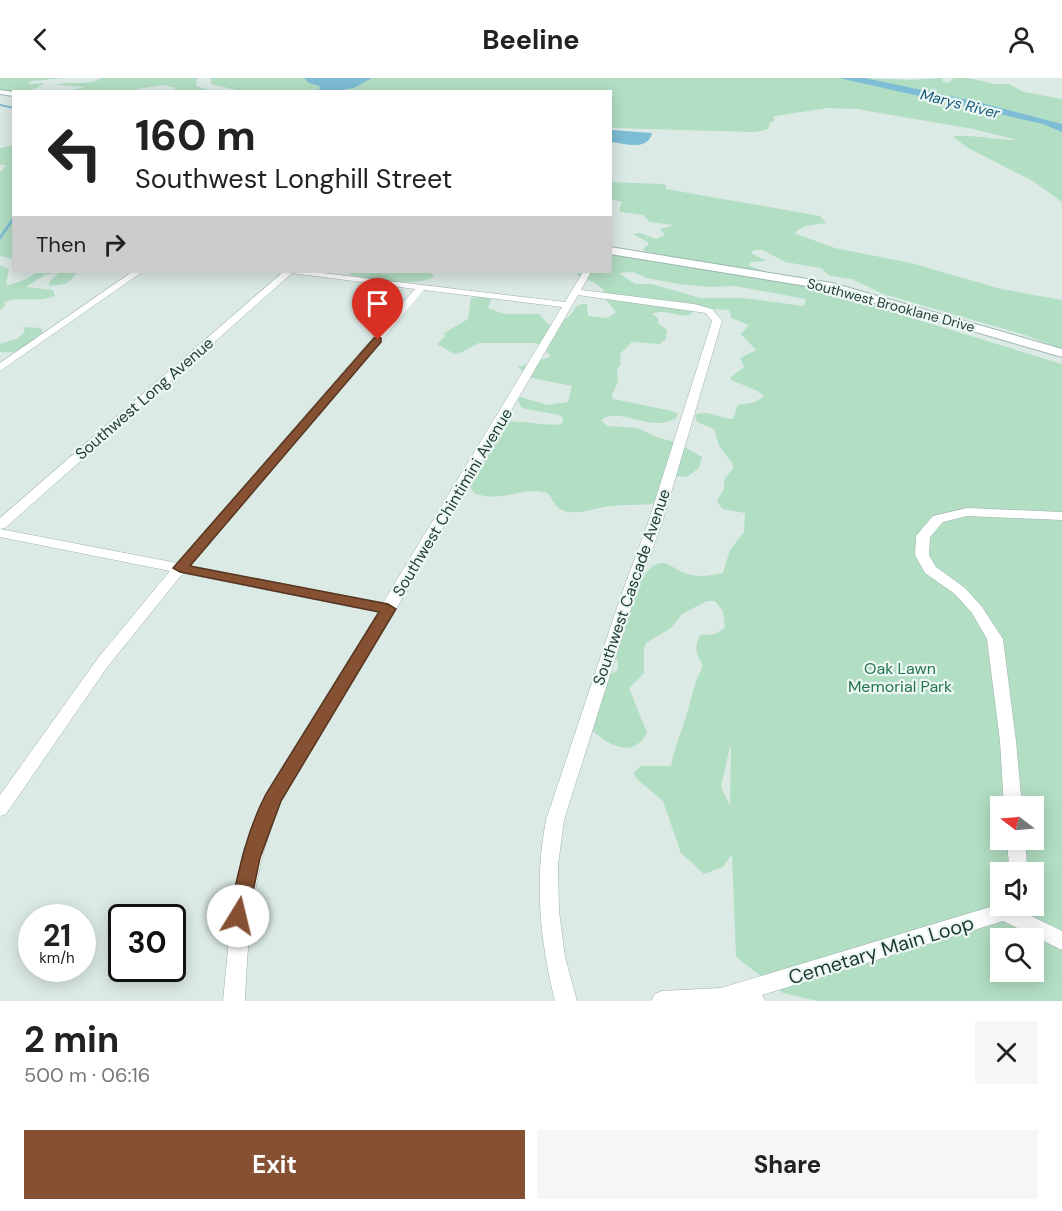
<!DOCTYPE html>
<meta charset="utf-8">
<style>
body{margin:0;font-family:"DM Sans",sans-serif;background:#f6f6f6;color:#222;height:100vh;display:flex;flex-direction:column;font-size:22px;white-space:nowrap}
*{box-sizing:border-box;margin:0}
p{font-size:20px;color:#767676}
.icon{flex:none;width:33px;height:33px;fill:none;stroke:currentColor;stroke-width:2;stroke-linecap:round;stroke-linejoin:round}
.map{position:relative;height:923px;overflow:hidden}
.panel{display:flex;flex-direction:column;background:#fff;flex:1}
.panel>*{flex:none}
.top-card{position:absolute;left:12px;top:12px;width:600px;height:183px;border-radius:0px;box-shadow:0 3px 15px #0003;background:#fff;color:#222;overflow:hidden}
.needle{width:39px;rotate:286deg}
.tools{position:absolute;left:990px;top:718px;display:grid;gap:12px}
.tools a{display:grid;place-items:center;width:54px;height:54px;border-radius:0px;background:#fff;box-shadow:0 3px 15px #0003;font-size:30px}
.speed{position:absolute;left:18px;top:826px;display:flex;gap:12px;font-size:30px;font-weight:700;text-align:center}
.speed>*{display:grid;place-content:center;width:78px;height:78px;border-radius:50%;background:#fff;box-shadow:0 3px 15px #0003;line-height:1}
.speed small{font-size:15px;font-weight:400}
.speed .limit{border:3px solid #111;border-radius:9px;background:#fff;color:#111}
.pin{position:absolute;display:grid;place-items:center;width:51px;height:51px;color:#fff;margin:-62px -26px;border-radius:50% 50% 50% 0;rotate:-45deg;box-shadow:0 0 6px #0007}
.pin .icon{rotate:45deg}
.me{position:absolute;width:66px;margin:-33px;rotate:9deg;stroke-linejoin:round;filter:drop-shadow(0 0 4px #0008)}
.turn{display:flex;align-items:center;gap:21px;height:126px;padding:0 24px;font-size:27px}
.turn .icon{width:78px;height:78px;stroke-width:2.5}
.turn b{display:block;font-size:42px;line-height:51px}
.then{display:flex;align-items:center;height:57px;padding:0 24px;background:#0003;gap:12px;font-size:22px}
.round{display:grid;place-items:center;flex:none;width:63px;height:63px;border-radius:0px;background:#f6f6f6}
.overview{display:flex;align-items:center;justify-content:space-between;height:102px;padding:0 24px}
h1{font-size:36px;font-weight:700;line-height:45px}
.primary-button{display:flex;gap:12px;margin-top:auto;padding:12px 24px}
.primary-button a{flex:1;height:69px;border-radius:0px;background:#855132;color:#fff;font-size:24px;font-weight:700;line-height:69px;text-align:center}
.primary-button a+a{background:#f6f6f6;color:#222}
header{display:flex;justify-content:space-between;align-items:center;height:78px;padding:0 24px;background:#fff;font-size:27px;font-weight:700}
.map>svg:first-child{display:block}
</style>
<header><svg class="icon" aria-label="back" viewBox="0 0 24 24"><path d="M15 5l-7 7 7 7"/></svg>Beeline<svg class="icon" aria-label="person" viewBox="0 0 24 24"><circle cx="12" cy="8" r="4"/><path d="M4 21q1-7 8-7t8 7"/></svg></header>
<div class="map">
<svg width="1062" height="923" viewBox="0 0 1062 923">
<rect width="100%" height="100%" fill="#dceae6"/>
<g fill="#b2dec4" fill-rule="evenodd">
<path d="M0,0H63L32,3L27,6L45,5C28,17 18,14 0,12Z"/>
<path d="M101,0H197L196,8L214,13H173L176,10L163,7L137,11L140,13L62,14L85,9L56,7C70,2 89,9 101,0Z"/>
<polygon points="211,0 304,0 310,5 319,8 320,11 311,14 245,14 211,6"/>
<path d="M372,0H857L955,22L1062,51V124L1033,103L968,70L953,59C965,55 1000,63 1017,62L973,51L857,31L828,30L775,38L773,39L775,42L770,45L768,51L756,54L611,50L610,14H337L354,10Z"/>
<polygon points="865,0 911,2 942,0 943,4 948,5 954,0 968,0 995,6 1009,6 1024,14 1062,21 1062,47"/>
<polygon points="13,67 13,181 0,178 0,94 6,88 0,86 0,70"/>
<path d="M611,104L663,106L666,107V111L820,138L826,145L805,148L794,155L835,170L911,185L1001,211L1062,222V271L1025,257L883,216L852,201L830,198L821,190L785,184L763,172H754L751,175L767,183L751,184L748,187L763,193L827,209L928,240L925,244L1062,286V923H817L783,915L736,879L732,776L723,789L704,796L681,775L663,723L638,702L633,695L641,688H671C674,671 680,658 685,642C692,622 692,608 703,588C696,576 694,569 700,557L715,556L725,550L723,533L715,523H707L682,536L671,550L646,565L644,570V595L629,610L647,655C631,684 606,664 589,650L605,597C622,595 620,586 613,573C620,555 640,479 665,485C670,487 676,491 682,494C695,500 709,498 723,495L730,472L744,454L745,435L722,431L717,423L724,411V402L733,390V386L719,368L714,351L697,344L695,337C708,331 720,341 733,341L738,327L755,324L764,318L758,313L731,302V299L744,289L740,280L756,272L741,256L749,247L731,240L729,232L693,230L691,237C678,240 665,230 652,236L658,240V245L667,252L666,261L660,266L632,264L620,276L621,286L617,291L618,304L612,317L613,321L672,333L678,336L677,339C652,357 621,327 601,342L607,348L637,350L659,360L678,365L702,379L699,390L687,399L674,398L655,425C640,428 626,426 612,428C598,429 582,436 568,434C557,432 553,424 548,415C523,408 500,426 474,415L469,407L471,395C484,384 492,380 489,362L501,345C516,340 544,349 562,346L563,340L559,337L526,331L521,329L518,322L520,319L547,327L568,324L572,308L532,300L518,289L550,279V277L538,266L533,265H479L460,275L454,276L437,266L445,258L444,255L468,241L471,220L481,219L491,221L488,230L504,236H539L549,247C554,247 564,242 568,239C577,232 573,225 587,226L588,238L608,240L616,234L602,217L604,212L593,204L577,197L578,194H610L611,175L634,177L646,182L690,183L644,173L643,171L649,166L648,164L632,156L640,155L656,161L665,157L660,151L674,147L649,144L644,137L621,134L619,132L622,124L611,121ZM633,194L647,200L679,206L709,209L735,208L806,221L804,228L743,220H700L652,206H635L619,195ZM730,668L731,669L730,727L721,709ZM1000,729H1034V762H1000ZM1000,795H1034V828H1000ZM1000,861H1034V894H1000Z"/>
<path d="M0,187L9,191L6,206L10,207L24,202L38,194H77C69,207 65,206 49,208V204L58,196L56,195L44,197L26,209L53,212L55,218C37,225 22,218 4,224L5,228L0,232Z"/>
<path d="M347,194H430L434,198C424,209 356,204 347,194Z"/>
<path d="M23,249L40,250L43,253C32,267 19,277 0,274V266L18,260L25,254Z"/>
</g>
<g fill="#7ebdd6">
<polygon points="304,0 372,0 354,10 337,13 311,13 320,11 319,8 309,5"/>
<polygon points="839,0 865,0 978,24 1062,46 1062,54 1043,46"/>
<path d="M611,52L652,55C648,73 626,66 611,64Z"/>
</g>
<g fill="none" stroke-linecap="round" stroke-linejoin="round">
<polyline stroke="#7ebdd6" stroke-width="2" points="0,27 14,30"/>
<polyline stroke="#7ebdd6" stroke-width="3" points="0,160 14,140"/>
<g stroke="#9fb2ae" stroke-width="1">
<g id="street">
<polygon points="132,194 142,194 0,293 0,285"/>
<path d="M283,194H314L565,224L583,194H591L581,212L694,226L712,231L722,243L662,445L635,518L564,742L558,787L559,833L565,879L577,923H555C540,863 534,804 546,742L621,518L648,445L712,243L706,235L578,217L396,531L281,723C253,790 248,852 245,923H223L233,820L244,771L253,747L267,716L378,534L183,495L108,588L6,736L0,738V717L98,580L170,493L0,459V451L177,485L415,211L292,195L5,450L0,451V440ZM424,212L562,229L383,525L190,488Z"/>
<polygon points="967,430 1062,434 1062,442 967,438 943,444 930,459 929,477 936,489 965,510 982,529 1003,561 1016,663 1022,729 1004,729 1000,663 987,561 972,535 955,516 925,495 915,477 916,458 933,438"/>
<polygon points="1007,762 1025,762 1027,787 1025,795 1005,795 1009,787"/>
<polygon points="1000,826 1011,828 1062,853 1062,872 1003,843 762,917 765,923 651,923 655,916 662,913 721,910"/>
</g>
</g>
<g stroke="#9bb7b0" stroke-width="2">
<g id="secondary">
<polygon points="0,12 14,14 14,18 0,16"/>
<polygon points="610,169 832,205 1062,271 1062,279 831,212 610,176"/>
</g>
</g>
<use href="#street" fill="#fff" fill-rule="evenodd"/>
<use href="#secondary" fill="#fff" fill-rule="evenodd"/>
</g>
<path fill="#855132" stroke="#563520" stroke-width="1.5" d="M378,259L381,260V264L190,488L388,526L396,531L281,723L260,780L248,838L246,844L238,847L231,844L229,838C238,796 246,754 266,716L379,534L180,494L173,490L374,260Z"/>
<g text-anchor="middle" stroke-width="4.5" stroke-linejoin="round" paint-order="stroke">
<g font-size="14" fill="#1d3b36" stroke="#edf7f3">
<text transform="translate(891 227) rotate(15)" y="5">Southwest Brooklane Drive</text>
</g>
<g font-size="15" font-style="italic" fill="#135c7b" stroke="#edf7f3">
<text transform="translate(960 26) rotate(14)" y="5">Marys River</text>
</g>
<g font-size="16" fill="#1d3b36" stroke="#edf7f3">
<text transform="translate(144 320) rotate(-41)" y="6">Southwest Long Avenue</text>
<text transform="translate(452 424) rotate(-59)" y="6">Southwest Chintimini Avenue</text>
<text transform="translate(631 509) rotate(-71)" y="6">Southwest Cascade Avenue</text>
</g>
<g font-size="16" fill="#24754d" stroke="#edf7f3">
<text x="900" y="596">Oak Lawn<tspan x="900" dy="18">Memorial Park</tspan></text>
</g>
<g font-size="20" fill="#1d3b36" stroke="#edf7f3">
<text transform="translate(881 872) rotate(-17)" y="7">Cemetary Main Loop</text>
</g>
</g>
</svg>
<div class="tools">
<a><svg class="needle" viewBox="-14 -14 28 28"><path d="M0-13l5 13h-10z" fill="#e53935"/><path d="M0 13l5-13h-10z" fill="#767676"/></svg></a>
<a><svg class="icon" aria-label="sound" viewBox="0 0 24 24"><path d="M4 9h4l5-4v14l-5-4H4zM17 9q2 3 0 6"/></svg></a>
<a><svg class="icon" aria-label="search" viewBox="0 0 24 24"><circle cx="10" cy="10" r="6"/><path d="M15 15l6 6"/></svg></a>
</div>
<div class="speed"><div>21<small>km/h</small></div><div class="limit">30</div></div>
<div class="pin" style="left:378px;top:262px;background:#d93025"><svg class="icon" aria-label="arrive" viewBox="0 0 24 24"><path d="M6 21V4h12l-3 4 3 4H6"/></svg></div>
<svg class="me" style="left:238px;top:838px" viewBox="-20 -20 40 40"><circle r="19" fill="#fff"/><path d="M0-13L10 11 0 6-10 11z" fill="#855132"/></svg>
<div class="top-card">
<div class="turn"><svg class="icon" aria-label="left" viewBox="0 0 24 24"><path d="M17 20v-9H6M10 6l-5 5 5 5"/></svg><div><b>160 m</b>Southwest Longhill Street</div></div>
<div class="then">Then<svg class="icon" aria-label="right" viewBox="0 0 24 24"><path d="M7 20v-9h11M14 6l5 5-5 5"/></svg></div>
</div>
</div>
<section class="panel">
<div class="overview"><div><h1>2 min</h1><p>500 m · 06:16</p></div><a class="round"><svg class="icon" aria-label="close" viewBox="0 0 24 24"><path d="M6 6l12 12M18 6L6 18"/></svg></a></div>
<div class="primary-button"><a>Exit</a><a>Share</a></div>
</section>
